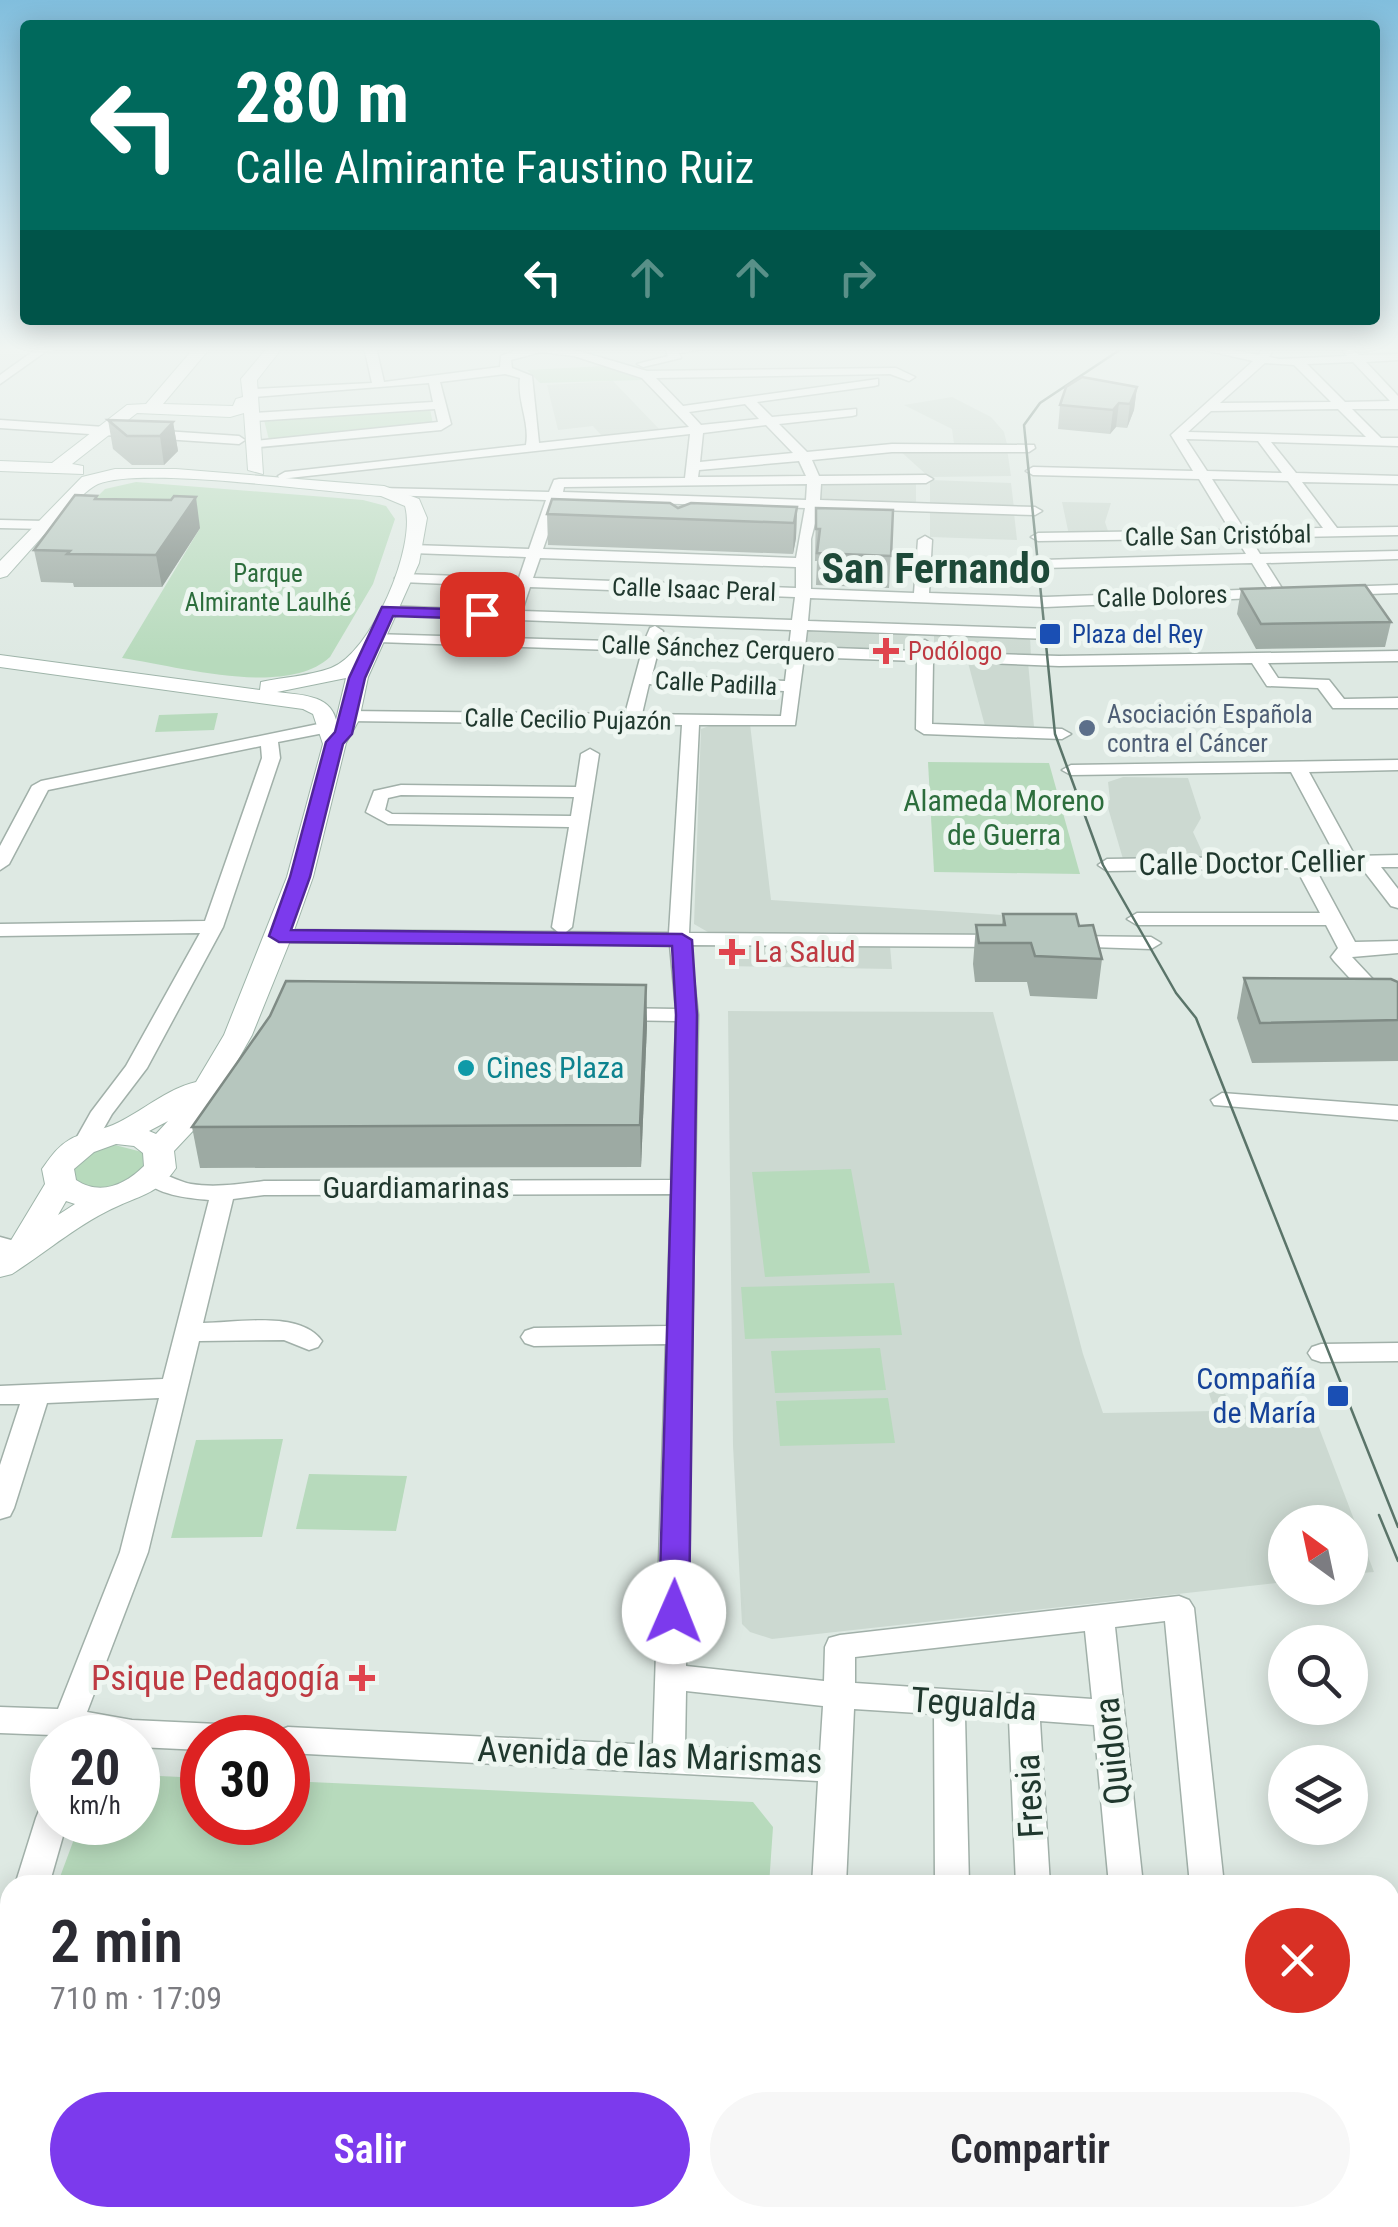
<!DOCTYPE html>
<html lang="es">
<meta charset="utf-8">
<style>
body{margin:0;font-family:"Roboto Condensed",sans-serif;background:#f7f7f7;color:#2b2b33;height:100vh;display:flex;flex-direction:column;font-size:38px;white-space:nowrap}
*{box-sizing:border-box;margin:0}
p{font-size:32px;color:#7c7c81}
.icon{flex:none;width:55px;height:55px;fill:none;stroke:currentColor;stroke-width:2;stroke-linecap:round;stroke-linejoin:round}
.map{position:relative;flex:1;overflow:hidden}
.details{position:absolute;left:0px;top:1875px;width:1400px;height:352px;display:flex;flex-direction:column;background:#fff;border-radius:30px 30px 0 0;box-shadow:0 5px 25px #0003}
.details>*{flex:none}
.guide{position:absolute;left:20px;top:20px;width:1360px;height:305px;border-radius:10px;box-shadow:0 5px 25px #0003;background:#00695c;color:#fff;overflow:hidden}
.needle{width:65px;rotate:327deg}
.buttons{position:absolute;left:1268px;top:1505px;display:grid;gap:20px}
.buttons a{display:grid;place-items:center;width:100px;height:100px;border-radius:50%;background:#fff;box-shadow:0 5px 25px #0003;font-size:50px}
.speed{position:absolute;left:30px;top:1715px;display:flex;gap:20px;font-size:50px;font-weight:700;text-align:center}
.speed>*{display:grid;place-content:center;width:130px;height:130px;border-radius:50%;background:#fff;box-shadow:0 5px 25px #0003;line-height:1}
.speed small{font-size:25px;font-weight:400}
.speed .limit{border:15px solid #d22;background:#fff;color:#111}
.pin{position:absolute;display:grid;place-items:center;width:85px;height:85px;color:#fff;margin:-42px;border-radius:20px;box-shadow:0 5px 15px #0006}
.me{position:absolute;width:110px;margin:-55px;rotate:1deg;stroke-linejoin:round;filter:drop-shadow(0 0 8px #0008)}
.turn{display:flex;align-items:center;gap:35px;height:210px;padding:0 50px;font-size:45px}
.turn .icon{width:130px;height:130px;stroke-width:2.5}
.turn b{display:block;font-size:70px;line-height:85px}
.lanes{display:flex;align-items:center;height:95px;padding:0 50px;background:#0003;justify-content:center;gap:50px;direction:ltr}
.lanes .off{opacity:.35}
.round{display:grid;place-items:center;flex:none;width:105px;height:105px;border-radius:52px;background:#f7f7f7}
.overview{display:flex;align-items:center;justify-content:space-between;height:170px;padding:0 50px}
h1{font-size:60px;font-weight:600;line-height:75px}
.cta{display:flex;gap:20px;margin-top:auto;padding:20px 50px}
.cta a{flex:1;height:115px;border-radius:60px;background:#7c3aed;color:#fff;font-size:40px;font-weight:600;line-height:115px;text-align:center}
.cta a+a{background:#f7f7f7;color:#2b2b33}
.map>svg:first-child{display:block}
</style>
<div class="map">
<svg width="1398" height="2227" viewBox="0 0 1398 2227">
<rect width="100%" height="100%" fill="#dee9e3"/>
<g fill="#ccd9d1">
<polygon points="613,381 660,430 602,436 593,426 558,430 547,385"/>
<polygon points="952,397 991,417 1004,432 1007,444 954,444 952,429 904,405"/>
<polygon points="1007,449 1011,476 929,477 899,450"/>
<polygon points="930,480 1011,483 1014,508 930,505"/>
<polygon points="916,481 916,505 820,502 821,482"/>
<polygon points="1062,502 1111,503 1105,522 1109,534 1069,535"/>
<polygon points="930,511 1014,513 1017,540 930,537"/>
<polygon points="805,628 915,632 915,652 803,648"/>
<polygon points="934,633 1030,637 1031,658 934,654"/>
<polygon points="967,659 1028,662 1034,727 985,726"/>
<polygon points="717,723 750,724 771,900 1063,919 1065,938 830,932 713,935 694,924 701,729"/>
<polygon points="1188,778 1201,818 1193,832 1205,858 1123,859 1106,801 1110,800 1108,782 1123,777"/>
<polygon points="726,944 890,946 892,969 725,966"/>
<polygon points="728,1011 993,1012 1083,1354 1103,1413 1215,1411 1205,1382 1220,1381 1230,1406 1310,1404 1374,1572 1350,1574 1350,1522 1285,1522 1285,1582 772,1639 750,1632 742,1624 733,1445"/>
</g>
<g fill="#b7dabc">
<polygon points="605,366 642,380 540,383 527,370"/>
<polygon points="430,409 433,424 269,440 264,420"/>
<path d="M136,482L363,500L386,506L395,519L373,584L330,657C286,698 177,666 122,658L200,528L76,518L105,489Z"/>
<polygon points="218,713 214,730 155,732 159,715"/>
<polygon points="928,762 1049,763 1080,874 934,872"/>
<path d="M111,1144L142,1152L146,1158L141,1174C116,1186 96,1197 71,1177C75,1154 91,1152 111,1144Z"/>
<polygon points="851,1169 870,1273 765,1277 752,1172"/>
<polygon points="894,1283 902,1335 745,1339 741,1287"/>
<polygon points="880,1348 886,1390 775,1393 771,1351"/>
<polygon points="888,1398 895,1443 780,1446 776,1401"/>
<polygon points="283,1439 262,1537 171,1538 196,1440"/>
<polygon points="309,1474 407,1476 396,1531 296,1529"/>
<polygon points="138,1775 202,1778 202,1822 288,1822 288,1781 753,1802 773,1827 769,1885 57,1885 80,1823 138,1822"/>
<polygon points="10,2016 10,2131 4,2130 0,2122 0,2043"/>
</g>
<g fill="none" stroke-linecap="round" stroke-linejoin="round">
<g stroke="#a1b0a9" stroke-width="3">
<g id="street">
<polygon points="39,347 52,347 0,384 0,375"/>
<path d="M364,347H376L384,382L500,367L501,356L524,347H565L647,371L896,368L915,377L909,381L890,374L656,378L683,406L878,379V385L874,386L757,402L772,417L856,409V415L852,416L779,424L807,452L892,444L1034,445L1035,448L1029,452H892L812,460L819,476L926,475L933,479L926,483L821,484L820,500L1035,507L1042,511L1035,515L819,508L811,539V589L914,593L918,540L925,536L932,540L929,593L1045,597L1268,589L1252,563L1042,568L1035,564L1042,560L1246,554L1236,538L1038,541L1031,537L1038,533L1230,530L1199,479L1033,475L1026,471L1033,467L1193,471L1171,435L1253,361L1191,347H1218L1259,355L1263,347H1274L1269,357L1280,359L1347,356L1343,351L1349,348L1359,355L1398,354V360L1366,362L1398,396V409H1352L1381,438H1398V446L1271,442L1296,473L1398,476V484L1302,482L1337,528L1398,527V535L1250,538L1260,554L1398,551V559L1266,563L1285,593L1278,597L1045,607L810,598L808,621L1050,629L1058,634L1050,639L807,630L805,647L917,651L919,642L925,640L933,645V652L1059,656L1398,651V661L1268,663L1278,678L1329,680L1344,699L1398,698V708H1333L1318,688L1267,686L1252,663L1059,666L933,661L932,724L1062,729L1071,734L1062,739L924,734L916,729L917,661L804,657L795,725H699L689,933L1006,935L1016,941L1006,947L690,945L698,1015L686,1666L824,1681L825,1647L829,1638L840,1635L1179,1596L1189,1600L1194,1608L1224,1885H1190L1165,1621L1115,1627L1143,1885H1109L1094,1725L1040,1721L1050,1885H1016L1009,1719L965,1716L969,1885H935L934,1714L854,1709L846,1885H812L818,1781L288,1753V1738H273L277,1731L288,1727L653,1745L666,1344L534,1346L525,1343L521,1337L525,1331L534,1328L667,1326L671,1194L264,1195L233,1199L203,1323C236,1323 300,1310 322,1341L318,1347L309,1350L284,1340L199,1341L148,1552L87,1712L132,1720L239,1725L250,1729L255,1738H202V1750L138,1747V1738L52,1739V1735L0,1733V1707L58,1709L120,1552L159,1398L47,1403L14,1508L10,1516L0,1519V1465L20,1404H0V1386L163,1379L209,1200C186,1198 157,1195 141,1178L145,1173C161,1169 175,1181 191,1184C215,1188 240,1184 264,1181L671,1180L676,1021L615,1020L604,1014L615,1008L676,1009L670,945L279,942L269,936L279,930L558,932L552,927L569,827L388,824L366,812L374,791L401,785L576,787L581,754L590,749L599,754L572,927L566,932L669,933L682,725L347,721L339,716L347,711L625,714L642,651L378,642L370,637L372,634L644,642L650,628L655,626L663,631L660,642L789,647L791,630L519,620L514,631L509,633L501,628L504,620L383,614V608L388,606L507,611L516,587L402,582L395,578L402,574L519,578L526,557L412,553L405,549L412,545L529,549L546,500L384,495L377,491L379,488L549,492L554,480L559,479L685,478L690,434L280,479L278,476L285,472L526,445C530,422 517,401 520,378L505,374L440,382L451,424L441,430L250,448V442L255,441L438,422L435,409L254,421L248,417L254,413L433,402L429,383L253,397L247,393L253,389L372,383ZM541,352L574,356L642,378L689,427L539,443L532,376L512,368L511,360ZM1353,362L1390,401L1345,402L1307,364ZM1265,363L1294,365L1331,402L1220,403ZM745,404L759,419L701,425L689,412ZM1338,409L1366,437L1188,432L1211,411ZM766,425L793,453L700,462L703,433ZM1186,439L1258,441L1282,473L1207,471ZM799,461L806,476L698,477L699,470ZM1212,479L1288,481L1323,528L1244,529ZM807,484L806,500L563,492L564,487ZM560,500L805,508L796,558L543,549ZM540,558L796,567V588L533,578ZM530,587L795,597L792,620L522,611ZM658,652L788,656L785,681L652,675ZM649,684L784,691L781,716L642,714ZM401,795L574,797L571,816L392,814L385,810L388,798ZM1085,1631L1092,1699L855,1683V1657ZM686,1691L823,1706L820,1753L685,1747Z"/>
<polygon points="665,347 716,347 679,353 681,358 643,367 637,364 668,356"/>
<polygon points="0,420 239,436 245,440 239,444 0,428"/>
<polygon points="0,520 46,521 53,525 46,529 0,528"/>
<polygon points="1398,585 1398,593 1339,595 1332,591 1339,587"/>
<polygon points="328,722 336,727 334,731 278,742 280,758 223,927 147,1068 112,1114 92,1149 76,1149 73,1144 91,1112 126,1066 200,933 0,936 0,924 205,921 262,758 261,746 48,790 9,864 0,870 0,846 32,786 41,781"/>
<polygon points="1398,760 1398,770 1309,772 1355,856 1398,855 1398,867 1381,867 1398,889 1398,908 1391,906 1361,867 1315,868 1355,942 1398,941 1398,953 1352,957 1398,1006 1398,1025 1391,1023 1334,961 1331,957 1338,948 1326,925 1137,925 1127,919 1137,913 1320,913 1296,868 1107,871 1098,865 1107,859 1336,856 1291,772 1071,775 1062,770 1071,765"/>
<polygon points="1068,936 1151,937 1161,943 1151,949 1061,946 1058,942"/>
<polygon points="1222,1093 1398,1106 1398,1120 1214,1105 1211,1100"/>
<polygon points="0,1237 29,1245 32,1251 20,1259 0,1253"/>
<polygon points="1398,1343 1398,1361 1321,1362 1312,1359 1308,1353 1312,1347 1321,1344"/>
<polygon points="52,1804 52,1822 67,1822 49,1885 15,1885 36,1818 40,1808"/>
<polygon points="10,1940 10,2001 0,2005 0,1944"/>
<polygon points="0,2140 10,2141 10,2179 0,2178"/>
<polygon points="565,2218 689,2218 693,2227 568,2227"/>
<polygon points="791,2218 829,2218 828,2227 790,2227"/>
<polygon points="1223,2218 1261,2218 1262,2227 1224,2227"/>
</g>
</g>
<g stroke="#9eb4a9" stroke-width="2">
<g id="secondary">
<polygon points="195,347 211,347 163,404 233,406 236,399 243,397 241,379 268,347 283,347 257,380 263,474 248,470 244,413 230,417 137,413 72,464 83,466 83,474 0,471 0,461 52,463 127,405 146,404"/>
<path d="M115,469H176L384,486L419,499L427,518L419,563L368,677L359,720L346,743L313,877L292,936L252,1035L222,1088V1100L174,1151L176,1168C160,1192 142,1195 118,1206C81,1222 46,1252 12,1274L0,1277V1251L7,1247L45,1184L42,1169C50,1158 57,1147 69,1140C82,1132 99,1131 113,1125C142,1112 166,1089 196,1082L224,1035L287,877L323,744L313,714L303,709L0,667V655L260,690L261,682C284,677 309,676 331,668C371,653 417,547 405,506L381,496C324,492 142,466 98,484C79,492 25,557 7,576L0,578V561L82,477ZM346,678L336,720C330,694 299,695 277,692ZM168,1121L156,1134L149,1131ZM116,1144L134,1146L143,1153L144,1166C125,1185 100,1196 76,1180L74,1169L94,1152ZM66,1201L75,1204L58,1215Z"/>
</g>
</g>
<use href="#street" fill="#fff" fill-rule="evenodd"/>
<use href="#secondary" fill="#fff" fill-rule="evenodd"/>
<g stroke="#5a7469" stroke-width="2.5">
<polyline points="1124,347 1040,403 1024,425 1055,734 1103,865 1176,993 1196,1018 1398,1527"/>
<polyline points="1379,1515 1398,1561"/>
</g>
</g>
<g fill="#9daaa3">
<polygon points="1137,387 1134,410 1127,428 1116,427 1110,434 1058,429 1060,405"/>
<polygon points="108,420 173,422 178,451 164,465 132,465 113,449"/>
<polygon points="98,499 200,528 162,587 74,587 73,583 41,582 34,550"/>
<polygon points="797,507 796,538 793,554 548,545 547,514 678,508"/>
<polygon points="816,508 893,510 889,588 816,585 817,561 815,561"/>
<polygon points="1241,589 1391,622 1385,647 1256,649 1237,614"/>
<polygon points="1003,914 1079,926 1102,959 1097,999 1030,996 1027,982 975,982 973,964 976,925 1002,925"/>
<polygon points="1244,978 1398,982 1398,1061 1252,1063 1237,1018"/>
<polygon points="646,985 647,1025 641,1167 200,1168 192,1127"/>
</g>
<g fill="#7f8b85">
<polygon points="1137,387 1134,410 1127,428 1130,404"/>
<polygon points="1119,403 1116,427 1110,434 1113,410"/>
<polygon points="173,422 178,451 164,465 160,436"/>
<polygon points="196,497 200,528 162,587 156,555"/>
<polygon points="797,507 796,538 793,554 794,523"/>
<polygon points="646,985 647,1025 641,1167 640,1125"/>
</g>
<g fill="#b6c6be" stroke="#7f8b85" stroke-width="2.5">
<polygon points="1082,377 1137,387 1130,404 1119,403 1113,410 1060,405 1066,387"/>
<polygon points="108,420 173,422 160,436 127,436"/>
<polygon points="75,495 97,496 95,499 171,500 174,496 196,497 156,555 67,554 70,551 34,550"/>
<polygon points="552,499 670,503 678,508 691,503 797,507 794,523 547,514"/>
<polygon points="816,508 893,510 891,556 817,553 820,529 816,529"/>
<polygon points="1365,585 1391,622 1261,624 1241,589"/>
<polygon points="1003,914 1076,914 1079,926 1093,925 1102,959 1035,956 1031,943 979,943 976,925 1005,925"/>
<polygon points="1244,978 1391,979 1398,982 1398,1020 1260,1023"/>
<polygon points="286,981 646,985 640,1125 192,1127 270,1016"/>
</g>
<linearGradient id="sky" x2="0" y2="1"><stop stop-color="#81bedd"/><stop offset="0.53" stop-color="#f0f5f2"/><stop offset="1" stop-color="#f0f5f2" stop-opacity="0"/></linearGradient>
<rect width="1398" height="659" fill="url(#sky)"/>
<polygon fill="#7c3aed" stroke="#51269a" stroke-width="2.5" points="382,607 482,610 489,614 482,619 393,616 365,678 352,734 343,744 310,877 291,930 682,934 692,940 697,1015 689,1612 684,1621 674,1624 663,1621 659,1612 676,1015 672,946 279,942 269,936 290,877 326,742 335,732 349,678"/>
<g fill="#1a4fb4" stroke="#eef6f1" stroke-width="4">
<rect x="1038" y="622" width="24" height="24" rx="5"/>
<rect x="1326" y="1384" width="24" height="24" rx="5"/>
</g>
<g fill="#e0444e" stroke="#eef6f1" stroke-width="4">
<path d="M881 636h10v10h10v10h-10v10h-10v-10h-10v-10h10z"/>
<path d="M727 937h10v10h10v10h-10v10h-10v-10h-10v-10h10z"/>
<path d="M357 1663h10v10h10v10h-10v10h-10v-10h-10v-10h10z"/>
</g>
<circle fill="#5c6f8a" stroke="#eef6f1" stroke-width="4" cx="1087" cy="728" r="10"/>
<circle fill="#0f9aa8" stroke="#eef6f1" stroke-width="4" cx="466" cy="1068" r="10"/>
<g text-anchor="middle" stroke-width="10" stroke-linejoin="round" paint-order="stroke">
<g font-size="25" fill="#20382e" stroke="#eef6f1">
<text transform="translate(1218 535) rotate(-1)" y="9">Calle San Cristóbal</text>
<text transform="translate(694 589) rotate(2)" y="9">Calle Isaac Peral</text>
<text transform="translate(1162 596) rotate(-2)" y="9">Calle Dolores</text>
<text transform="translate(718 648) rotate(2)" y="9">Calle Sánchez Cerquero</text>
<text transform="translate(716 683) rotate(3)" y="9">Calle Padilla</text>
<text transform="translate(568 719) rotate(1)" y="9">Calle Cecilio Pujazón</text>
</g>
<g font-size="25" fill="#2c6d3c" stroke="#eef6f1">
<text x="268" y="582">Parque<tspan x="268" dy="29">Almirante Laulhé</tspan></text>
</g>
<g font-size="25" fill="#164399" stroke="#eef6f1" text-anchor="start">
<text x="1072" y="643">Plaza del Rey</text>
</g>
<g font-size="25" fill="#be3a42" stroke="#eef6f1" text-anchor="start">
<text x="908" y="660">Podólogo</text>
</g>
<g font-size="25" fill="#4e5e75" stroke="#eef6f1" text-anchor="start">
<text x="1107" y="723">Asociación Española<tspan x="1107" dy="29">contra el Cáncer</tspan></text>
</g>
<g font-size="30" fill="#2c6d3c" stroke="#eef6f1">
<text x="1004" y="811">Alameda Moreno<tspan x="1004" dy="34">de Guerra</tspan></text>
</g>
<g font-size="30" fill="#20382e" stroke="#eef6f1">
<text transform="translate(1252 863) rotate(-1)" y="10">Calle Doctor Cellier</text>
<text x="416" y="1198">Guardiamarinas</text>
</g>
<g font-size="30" fill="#be3a42" stroke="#eef6f1" text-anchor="start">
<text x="754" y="962">La Salud</text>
</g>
<g font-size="30" fill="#0d838f" stroke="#eef6f1" text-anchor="start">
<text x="486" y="1078">Cines Plaza</text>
</g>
<g font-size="30" fill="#164399" stroke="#eef6f1" text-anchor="end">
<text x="1316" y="1389">Compañía<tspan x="1316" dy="34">de María</tspan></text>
</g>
<g font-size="35" fill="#be3a42" stroke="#eef6f1" text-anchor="end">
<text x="340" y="1690">Psique Pedagogía</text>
</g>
<g font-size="35" fill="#20382e" stroke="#eef6f1">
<text transform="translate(974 1704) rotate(4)" y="12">Tegualda</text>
<text transform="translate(1112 1751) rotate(-96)" y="12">Quidora</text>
<text transform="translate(650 1755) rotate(2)" y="12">Avenida de las Marismas</text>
<text transform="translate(1029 1796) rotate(-93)" y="12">Fresia</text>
</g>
<g font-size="42" font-weight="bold" fill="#1d4938" stroke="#eef6f1">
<text x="936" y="583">San Fernando</text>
</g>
</g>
</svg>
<div class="buttons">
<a><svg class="needle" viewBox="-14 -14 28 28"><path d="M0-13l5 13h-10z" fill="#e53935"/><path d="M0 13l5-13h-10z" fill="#7c7c81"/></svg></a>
<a><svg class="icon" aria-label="search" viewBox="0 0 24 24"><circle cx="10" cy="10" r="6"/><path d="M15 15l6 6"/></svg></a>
<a><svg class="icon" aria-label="layers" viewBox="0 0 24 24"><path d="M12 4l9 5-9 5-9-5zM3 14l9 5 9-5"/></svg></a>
</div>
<div class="speed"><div>20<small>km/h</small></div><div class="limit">30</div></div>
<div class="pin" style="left:482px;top:614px;background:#d93025"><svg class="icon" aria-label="arrive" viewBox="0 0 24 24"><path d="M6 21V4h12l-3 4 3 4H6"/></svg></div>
<svg class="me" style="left:674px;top:1612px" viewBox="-20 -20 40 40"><circle r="19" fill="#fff"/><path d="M0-13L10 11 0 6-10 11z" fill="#7c3aed"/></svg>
<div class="guide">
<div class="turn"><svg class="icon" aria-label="left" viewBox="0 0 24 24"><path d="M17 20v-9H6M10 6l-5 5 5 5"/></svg><div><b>280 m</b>Calle Almirante Faustino Ruiz</div></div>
<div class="lanes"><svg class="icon" aria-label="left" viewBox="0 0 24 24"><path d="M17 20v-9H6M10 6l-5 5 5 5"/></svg><svg class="icon off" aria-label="ahead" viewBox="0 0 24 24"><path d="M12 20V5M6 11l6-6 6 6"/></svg><svg class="icon off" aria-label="ahead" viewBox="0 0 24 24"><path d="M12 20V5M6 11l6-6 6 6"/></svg><svg class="icon off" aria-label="right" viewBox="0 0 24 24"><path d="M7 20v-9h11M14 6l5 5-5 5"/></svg></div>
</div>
<section class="details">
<div class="overview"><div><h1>2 min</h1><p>710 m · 17:09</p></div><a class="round" style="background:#d93025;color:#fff"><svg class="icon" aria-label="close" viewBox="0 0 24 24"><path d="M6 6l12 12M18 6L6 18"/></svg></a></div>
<div class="cta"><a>Salir</a><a>Compartir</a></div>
</section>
</div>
